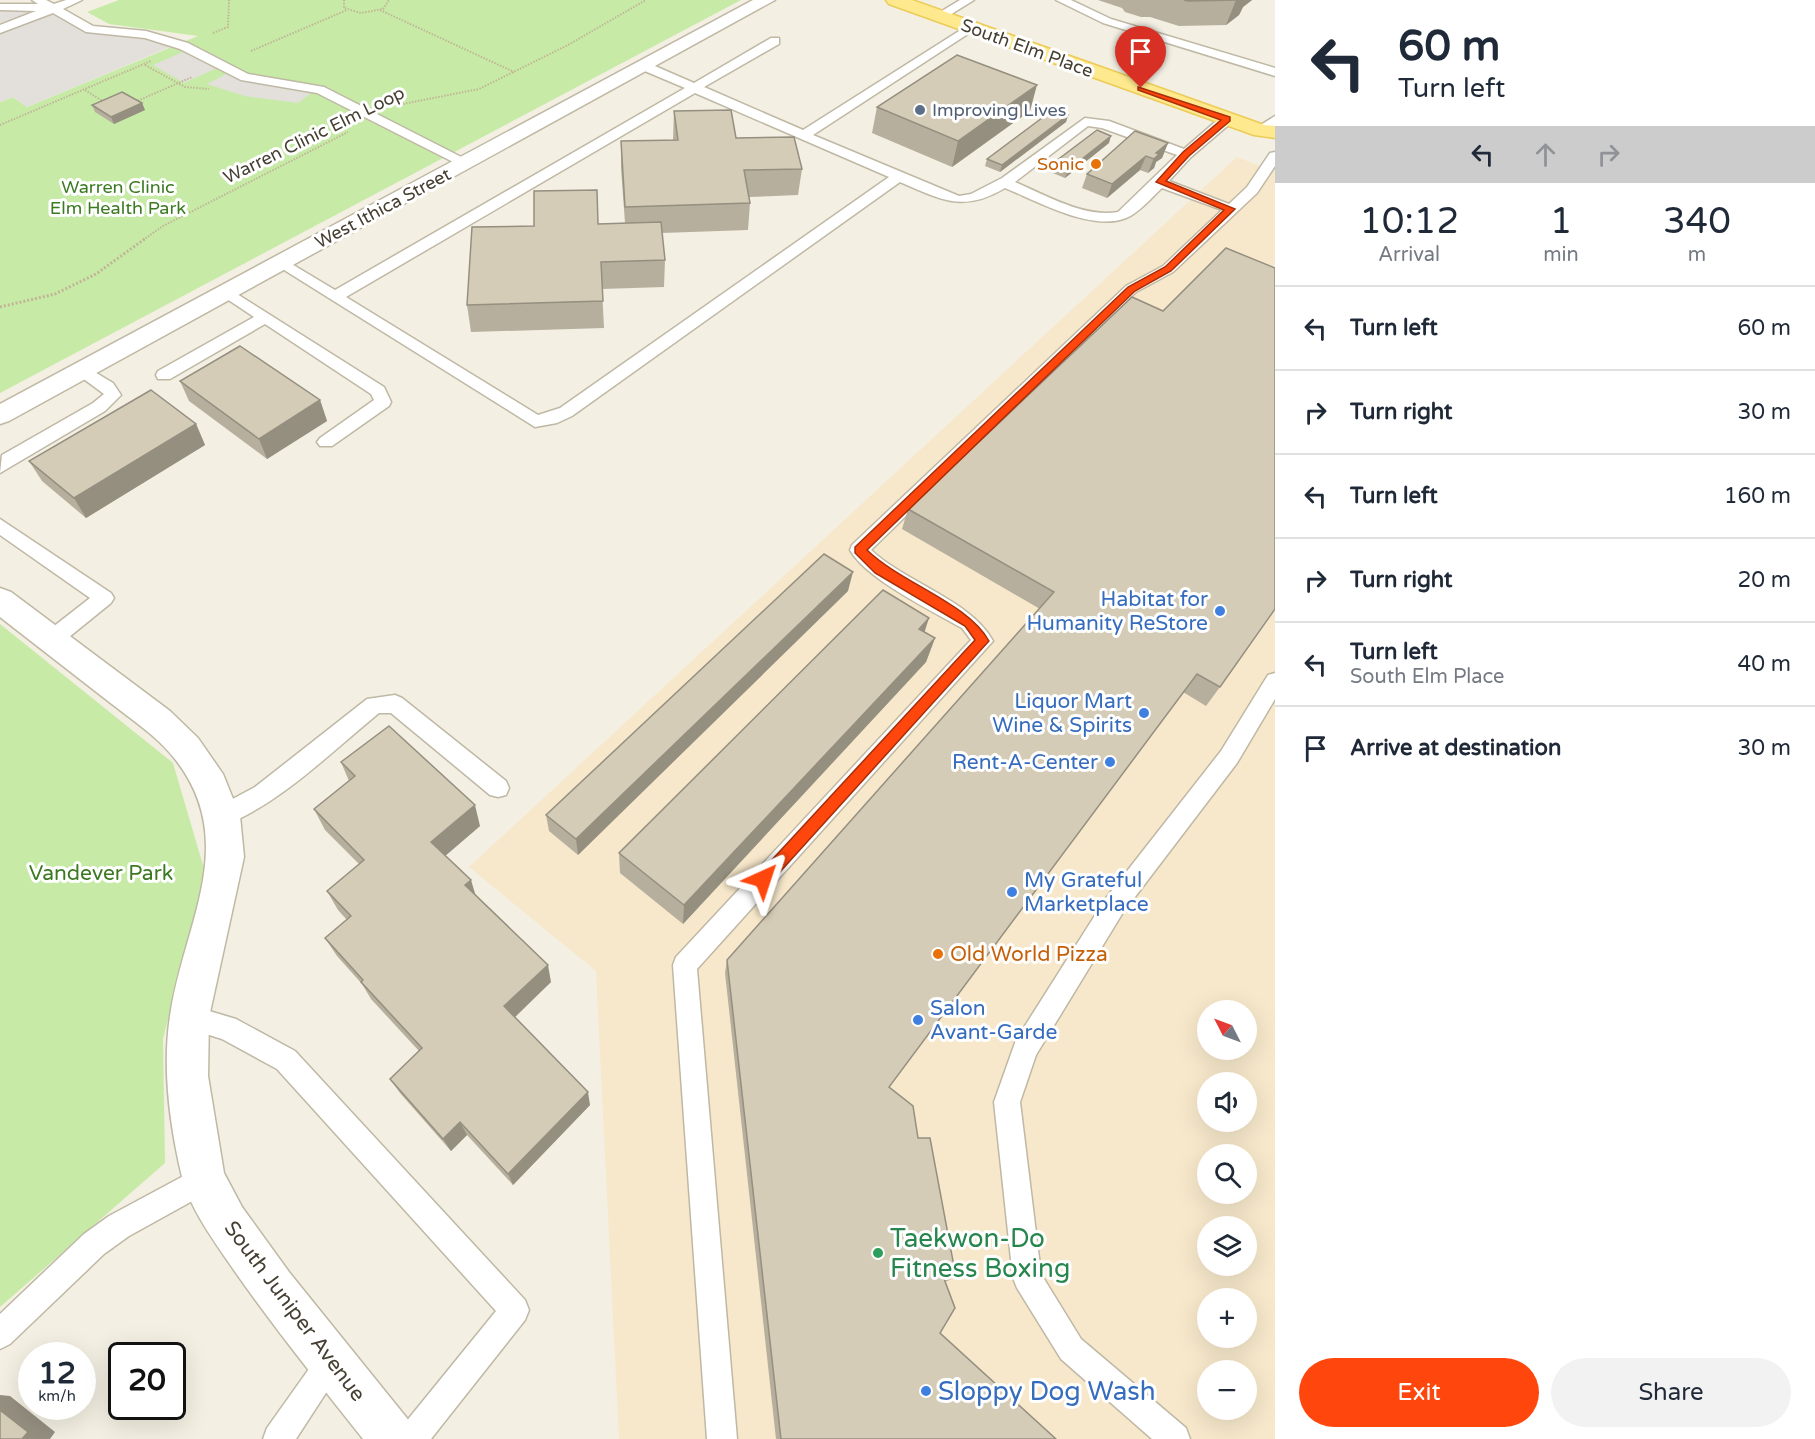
<!DOCTYPE html>
<meta charset="utf-8">
<style>
body{margin:0;font-family:"Varela Round",sans-serif;background:#f2f2f3;color:#1f2937;height:100vh;display:flex;flex-direction:column;font-size:22px;white-space:nowrap}
*{box-sizing:border-box;margin:0}
p{font-size:20px;color:#747a83}
.icon{flex:none;width:33px;height:33px;fill:none;stroke:currentColor;stroke-width:2;stroke-linecap:round;stroke-linejoin:round}
.map{position:relative;flex:1;overflow:hidden}
.panel{display:flex;flex-direction:column;background:#fff;width:540px}
.panel>*{flex:none}
.top-card{background:#fff;color:#1f2937;overflow:hidden}
.needle{width:39px;rotate:312deg}
.controls{position:absolute;left:1197px;top:1000px;display:grid;gap:12px}
.controls a{display:grid;place-items:center;width:60px;height:60px;border-radius:50%;background:#fff;box-shadow:0 6px 24px #0002;font-size:30px}
.speed{position:absolute;left:18px;top:1342px;display:flex;gap:12px;font-size:30px;font-weight:700;text-align:center}
.speed>*{display:grid;place-content:center;width:78px;height:78px;border-radius:50%;background:#fff;box-shadow:0 6px 24px #0002;line-height:1}
.speed small{font-size:15px;font-weight:400}
.speed .limit{border:3px solid #111;border-radius:9px;background:#fff;color:#111}
.pin{position:absolute;display:grid;place-items:center;width:51px;height:51px;color:#fff;margin:-62px -26px;border-radius:50% 50% 50% 0;rotate:-45deg;box-shadow:0 0 6px #0007}
.pin .icon{rotate:45deg}
.me{position:absolute;width:66px;margin:-33px;rotate:42deg;stroke-linejoin:round;filter:drop-shadow(0 0 4px #0008)}
.turn{display:flex;align-items:center;gap:21px;height:126px;padding:0 24px;font-size:27px}
.turn .icon{width:78px;height:78px;stroke-width:2.5}
.turn b{display:block;font-size:42px;line-height:51px}
.lanes{display:flex;align-items:center;height:57px;padding:0 24px;background:#0003;justify-content:center;gap:30px;direction:ltr}
.lanes .off{opacity:.35}
.eta{display:flex;justify-content:space-evenly;align-items:center;height:102px;text-align:center}
.eta b{font-size:36px;font-weight:600;line-height:42px}
.action{display:flex;gap:12px;margin-top:auto;padding:12px 24px}
.action a{flex:1;height:69px;border-radius:36px;background:#ff460d;color:#fff;font-size:24px;font-weight:600;line-height:69px;text-align:center}
.action a+a{background:#f2f2f3;color:#1f2937}
ul{padding:0;list-style:none}
li{display:flex;align-items:center;gap:18px;height:84px;padding:0 24px;border-top:2px solid #e0e1e3}
li div{flex:1}
li b{display:block;font-size:22px}
li em{font-style:normal}
main{display:flex;flex:1;min-height:0}
.map>svg:first-child{display:block}
</style>
<main>
<div class="map">
<svg width="1275" height="1439" viewBox="0 0 1275 1439">
<rect width="100%" height="100%" fill="#f3efe2"/>
<path fill="#f7e8cb" fill-rule="evenodd" d="M1237,157L1275,172V1439H619L596,971L469,867ZM1208,1011H1246V1050H1208ZM1208,1083H1246V1122H1208ZM1208,1155H1246V1194H1208ZM1208,1227H1246V1266H1208ZM1208,1299H1246V1338H1208ZM1208,1371H1246V1410H1208Z"/>
<g fill="#c7eba7">
<polygon points="119,0 741,0 0,393 0,102 13,97 27,107 198,36 109,24 87,12"/>
<polygon points="0,624 173,763 205,872 163,1039 165,1163 0,1307"/>
</g>
<g fill="#e3e0dc">
<polygon points="0,7 53,9 90,29 146,35 177,44 27,107 13,97 0,102"/>
<polygon points="190,49 221,66 184,83 153,65"/>
<polygon points="232,71 316,89 298,103 245,96 207,84"/>
</g>
<g fill="none" stroke-linecap="round" stroke-linejoin="round">
<g stroke="#bfb8a4" stroke-width="3">
<g id="lane">
<polygon points="32,0 46,0 54,4 66,0 82,0 63,9 93,26 146,31 188,43 248,74 324,87 473,163 466,167 461,166 317,93 241,80 180,49 145,38 86,32 53,13 0,33 0,25 36,11 0,10 0,4 38,4"/>
<polygon points="960,0 974,0 945,18 937,18 937,14"/>
<polygon points="1056,0 1071,0 1111,19 1275,68 1275,76 1103,23"/>
<path d="M967,26L977,28L813,135L959,196L971,194L1002,178L1085,118L1109,121L1184,149L1222,116H1232V122L1191,157L1169,181L1229,204L1247,187L1270,153L1275,152V166L1257,193L1173,272L1136,292L871,550C905,582 972,601 993,641L697,969L737,1439H707L673,965L676,957L971,640L962,628C932,611 866,579 850,550L852,545L1126,286L1163,266L1222,210L1162,188C1152,197 1139,213 1126,218C1092,232 1037,201 1005,188C963,213 942,200 900,182L572,416L557,423L535,427L273,263L275,260H285L335,290L685,88L640,69V63H648L694,83L771,38H779V44L704,87L803,130ZM695,93L889,177L560,408L538,415L346,297ZM1088,126L1102,128L1177,155L1118,212C1084,218 1046,195 1015,182Z"/>
<polygon points="1275,116 1275,126 1266,134 1256,134 1256,128"/>
<polygon points="226,287 384,387 391,402 389,406 332,446 320,446 317,442 320,438 374,400 371,394 265,324 170,379 158,379 156,375 158,371 254,317 221,295 218,292 221,289"/>
<polygon points="83,365 113,383 121,395 105,411 0,473 2,455 93,403 104,394 77,374 75,370"/>
<polygon points="0,519 111,593 114,598 111,603 58,646 51,648 44,646 41,640 44,634 90,598 0,535"/>
<polygon points="1275,673 1275,699 1237,763 1122,914 1036,1055 1020,1102 1041,1274 1081,1339 1186,1428 1190,1439 1152,1439 1061,1359 1017,1288 1013,1278 994,1102 1016,1040 1106,898 1221,751 1268,675"/>
<path d="M395,695L402,698L506,781L509,788L506,795L498,797L490,795L391,713H379C331,752 279,805 222,826L214,823L211,816L214,809L255,787L367,699Z"/>
<polygon points="189,1005 236,1019 295,1051 525,1300 529,1310 525,1320 431,1439 397,1439 401,1428 496,1311 277,1069 222,1039 180,1026 177,1017 180,1008"/>
<polygon points="204,1165 214,1169 218,1179 214,1189 129,1236 104,1254 10,1344 0,1349 0,1314 84,1234 109,1216"/>
<polygon points="331,1347 341,1352 346,1362 296,1439 263,1439 267,1428 321,1352"/>
</g>
</g>
<g stroke="#bfb8a4" stroke-width="3">
<g id="street">
<polygon points="753,0 775,0 9,421 0,424 0,404"/>
<path d="M0,588L11,592L170,711L198,738L223,774L240,816L244,857L209,1017L208,1076L224,1173L242,1207L289,1272L410,1422L417,1439H363C317,1381 271,1324 229,1263C212,1238 190,1208 182,1177C170,1127 162,1068 170,1016C183,925 241,843 175,759C157,736 131,719 108,701C72,673 36,645 0,617Z"/>
</g>
</g>
<g stroke="#eccc57" stroke-width="3">
<polygon id="primary" points="886,0 912,0 1264,125 1275,126 1275,138 1254,135 889,4"/>
</g>
<g stroke="#c1b595" stroke-width="2" stroke-dasharray="1.5 1.5" stroke-linecap="butt">
<polyline points="344,0 344,8 361,13 383,9 389,0"/>
<polyline points="380,10 514,72"/>
<polyline points="213,33 228,27 229,0"/>
<polyline points="251,51 347,10"/>
<polyline points="145,65 185,87 209,89"/>
<polyline points="85,90 104,102"/>
<polyline points="135,102 192,77"/>
<polyline points="403,104 479,89 566,46 646,0"/>
<polyline points="0,125 151,61"/>
<polyline points="143,240 163,226 348,132"/>
</g>
<polyline stroke="#c1b595" stroke-width="3" stroke-dasharray="2 2" stroke-linecap="butt" points="0,307 55,294 96,274 146,238"/>
<use href="#lane" fill="#fff" fill-rule="evenodd"/>
<use href="#street" fill="#fff" fill-rule="evenodd"/>
<use href="#primary" fill="#ffe98f" fill-rule="evenodd"/>
</g>
<g fill="#b7af9d">
<polygon points="1098,0 1252,0 1243,7 1239,15 1226,25 1179,26 1150,17 1141,17 1125,12 1122,8"/>
<polygon points="142,103 145,110 114,124 95,112 92,105"/>
<polygon points="877,107 1030,111 952,167 872,133"/>
<polygon points="674,111 802,169 798,195 749,197 750,203 748,230 662,233 665,260 664,287 602,289 604,328 471,332 467,305 534,226 625,223 621,168 621,141 673,140"/>
<polygon points="1068,115 1066,122 1000,172 985,166 987,159"/>
<polygon points="1109,143 1065,178 1050,172 1052,164"/>
<polygon points="1168,143 1162,158 1156,162 1154,168 1148,173 1140,170 1107,198 1082,188 1087,174"/>
<polygon points="180,381 320,400 327,421 267,459 189,401"/>
<polygon points="196,424 205,445 86,518 42,481 29,461"/>
<polygon points="908,509 1220,687 1206,706 1183,692 889,1087 918,1138 956,1277 945,1282 940,1333 1056,1439 776,1439 725,973 727,960 1040,609 902,529"/>
<polygon points="848,591 578,855 549,831 546,815"/>
<polygon points="924,632 935,638 926,662 683,924 620,873 619,853"/>
<polygon points="341,762 480,826 445,856 475,895 551,982 514,1017 590,1105 513,1185 467,1135 451,1151 400,1093 390,1079 419,1051 371,999 362,984 337,956 325,938 347,920 338,910 327,891 359,864 325,830 314,809 349,781"/>
</g>
<g fill="#958f80">
<polygon points="1236,0 1252,0 1243,7 1239,15 1226,25"/>
<polygon points="1037,85 1030,111 952,167 958,141"/>
<polygon points="142,103 145,110 114,124 111,117"/>
<polygon points="1068,115 1066,122 1000,172 1002,165"/>
<polygon points="1111,136 1109,143 1065,178 1068,170"/>
<polygon points="1168,143 1162,158 1156,162 1154,168 1148,173 1156,153"/>
<polygon points="1146,156 1140,170 1107,198 1112,184"/>
<polygon points="320,400 327,421 267,459 259,439"/>
<polygon points="196,424 205,445 86,518 74,498"/>
<polygon points="853,572 848,591 578,855 576,839"/>
<polygon points="929,618 921,643 919,629"/>
<polygon points="935,638 926,662 683,924 684,905"/>
<polygon points="475,805 480,826 438,862 431,842"/>
<polygon points="471,880 477,900 465,885"/>
<polygon points="548,965 551,982 509,1023 504,1006"/>
<polygon points="588,1092 590,1105 513,1185 508,1174"/>
<polygon points="460,1122 467,1135 451,1151 443,1139"/>
<polygon points="0,1395 10,1396 55,1432 50,1439 22,1439 0,1410"/>
</g>
<g fill="#d5ccb7" stroke="#958f80" stroke-width="1.5">
<polygon points="1184,0 1237,0 1188,1"/>
<polygon points="957,55 1037,85 958,141 877,107"/>
<polygon points="122,92 142,103 111,117 92,105"/>
<polygon points="1054,109 1068,115 1002,165 987,159"/>
<polygon points="731,110 736,138 794,137 802,169 744,170 750,203 625,207 621,141 678,140 674,111"/>
<polygon points="1097,130 1111,136 1068,170 1052,164"/>
<polygon points="1135,131 1168,143 1156,153 1159,154 1154,159 1146,156 1112,184 1087,174"/>
<polygon points="597,190 598,224 661,222 665,260 601,262 603,301 467,305 472,227 534,226 534,191"/>
<polygon points="1226,248 1275,268 1275,609 1220,687 1197,674 889,1087 913,1106 918,1138 930,1138 956,1277 943,1276 955,1308 940,1333 1056,1439 781,1439 727,960 1054,592 908,509 1132,297 1163,311"/>
<polygon points="240,346 320,400 259,439 180,381"/>
<polygon points="151,390 196,424 74,498 29,461"/>
<polygon points="824,554 853,572 576,839 546,815"/>
<polygon points="883,590 929,618 919,629 935,638 684,905 619,853"/>
<polygon points="389,726 475,805 431,842 471,880 465,885 548,965 504,1006 588,1092 508,1174 460,1122 443,1139 390,1079 422,1048 361,982 363,980 325,938 351,916 327,891 364,860 314,809 355,776 341,762"/>
<polygon points="0,1410 28,1432 22,1439 0,1439"/>
</g>
<path fill="#ff460d" stroke="#a62e08" stroke-width="1.5" d="M1138,87L1230,117V121L1189,156L1166,181L1235,209L1171,271L1135,291L867,550C901,583 968,603 989,641L769,884H758L756,879L758,875L975,640L965,626L875,573L855,553V547L1128,287L1165,267L1224,210L1156,182L1183,152L1221,120L1138,90Z"/>
<circle fill="#5c6f8a" stroke="#fff" stroke-width="2" cx="920" cy="110" r="6"/>
<g fill="#e8710a" stroke="#fff" stroke-width="2">
<circle cx="1096" cy="164" r="6"/>
<circle cx="938" cy="954" r="6"/>
</g>
<g fill="#3f7fe0" stroke="#fff" stroke-width="2">
<circle cx="1220" cy="611" r="6"/>
<circle cx="1144" cy="713" r="6"/>
<circle cx="1110" cy="762" r="6"/>
<circle cx="1012" cy="892" r="6"/>
<circle cx="918" cy="1020" r="6"/>
<circle cx="926" cy="1391" r="6"/>
</g>
<circle fill="#2e9e5b" stroke="#fff" stroke-width="2" cx="878" cy="1253" r="6"/>
<g text-anchor="middle" stroke-width="6" stroke-linejoin="round" paint-order="stroke">
<g font-size="18" fill="#453f32" stroke="#fff">
<text transform="translate(1027 48) rotate(20)" y="6">South Elm Place</text>
<text transform="translate(314 135) rotate(-26)" y="6">Warren Clinic Elm Loop</text>
<text transform="translate(383 208) rotate(-28)" y="6">West Ithica Street</text>
</g>
<g font-size="18" fill="#4e5e75" stroke="#fff" text-anchor="start">
<text x="932" y="116">Improving Lives</text>
</g>
<g font-size="18" fill="#c56008" stroke="#fff" text-anchor="end">
<text x="1084" y="170">Sonic</text>
</g>
<g font-size="18" fill="#3c7a22" stroke="#fff">
<text x="118" y="193">Warren Clinic<tspan x="118" dy="21">Elm Health Park</tspan></text>
</g>
<g font-size="21" fill="#366cbe" stroke="#fff" text-anchor="end">
<text x="1208" y="606">Habitat for<tspan x="1208" dy="24">Humanity ReStore</tspan></text>
<text x="1132" y="708">Liquor Mart<tspan x="1132" dy="24">Wine &amp; Spirits</tspan></text>
<text x="1098" y="769">Rent-A-Center</text>
<text x="1024" y="887" text-anchor="start">My Grateful<tspan x="1024" dy="24">Marketplace</tspan></text>
<text x="930" y="1015" text-anchor="start">Salon<tspan x="930" dy="24">Avant-Garde</tspan></text>
</g>
<g font-size="21" fill="#3c7a22" stroke="#fff">
<text x="101" y="880">Vandever Park</text>
</g>
<g font-size="21" fill="#c56008" stroke="#fff" text-anchor="start">
<text x="950" y="961">Old World Pizza</text>
</g>
<g font-size="21" fill="#453f32" stroke="#fff">
<text transform="translate(295 1311) rotate(53)" y="7">South Juniper Avenue</text>
</g>
<g font-size="26" fill="#27864d" stroke="#fff" text-anchor="start">
<text x="890" y="1247">Taekwon-Do<tspan x="890" dy="30">Fitness Boxing</tspan></text>
</g>
<g font-size="26" fill="#366cbe" stroke="#fff" text-anchor="start">
<text x="938" y="1400">Sloppy Dog Wash</text>
</g>
</g>
</svg>
<div class="controls">
<a><svg class="needle" viewBox="-14 -14 28 28"><path d="M0-13l5 13h-10z" fill="#e53935"/><path d="M0 13l5-13h-10z" fill="#747a83"/></svg></a>
<a><svg class="icon" aria-label="sound" viewBox="0 0 24 24"><path d="M4 9h4l5-4v14l-5-4H4zM17 9q2 3 0 6"/></svg></a>
<a><svg class="icon" aria-label="search" viewBox="0 0 24 24"><circle cx="10" cy="10" r="6"/><path d="M15 15l6 6"/></svg></a>
<a><svg class="icon" aria-label="layers" viewBox="0 0 24 24"><path d="M12 4l9 5-9 5-9-5zM3 14l9 5 9-5"/></svg></a>
<a>+</a>
<a>−</a>
</div>
<div class="speed"><div>12<small>km/h</small></div><div class="limit">20</div></div>
<div class="pin" style="left:1141px;top:88px;background:#d93025"><svg class="icon" aria-label="arrive" viewBox="0 0 24 24"><path d="M6 21V4h12l-3 4 3 4H6"/></svg></div>
<svg class="me" style="left:763px;top:879px" viewBox="-20 -20 40 40"><path d="M0-17L14 15 0 8-14 15z" fill="#ff460d" stroke="#fff" stroke-width="4"/></svg>
</div>
<section class="panel">
<div class="top-card">
<div class="turn"><svg class="icon" aria-label="left" viewBox="0 0 24 24"><path d="M17 20v-9H6M10 6l-5 5 5 5"/></svg><div><b>60 m</b>Turn left</div></div>
<div class="lanes"><svg class="icon" aria-label="left" viewBox="0 0 24 24"><path d="M17 20v-9H6M10 6l-5 5 5 5"/></svg><svg class="icon off" aria-label="ahead" viewBox="0 0 24 24"><path d="M12 20V5M6 11l6-6 6 6"/></svg><svg class="icon off" aria-label="right" viewBox="0 0 24 24"><path d="M7 20v-9h11M14 6l5 5-5 5"/></svg></div>
</div>
<div class="eta">
<div><b>10:12</b><p>Arrival</p></div>
<div><b>1</b><p>min</p></div>
<div><b>340</b><p>m</p></div>
</div>
<ul>
<li><svg class="icon" aria-label="left" viewBox="0 0 24 24"><path d="M17 20v-9H6M10 6l-5 5 5 5"/></svg><div><b>Turn left</b></div><em>60 m</em></li>
<li><svg class="icon" aria-label="right" viewBox="0 0 24 24"><path d="M7 20v-9h11M14 6l5 5-5 5"/></svg><div><b>Turn right</b></div><em>30 m</em></li>
<li><svg class="icon" aria-label="left" viewBox="0 0 24 24"><path d="M17 20v-9H6M10 6l-5 5 5 5"/></svg><div><b>Turn left</b></div><em>160 m</em></li>
<li><svg class="icon" aria-label="right" viewBox="0 0 24 24"><path d="M7 20v-9h11M14 6l5 5-5 5"/></svg><div><b>Turn right</b></div><em>20 m</em></li>
<li><svg class="icon" aria-label="left" viewBox="0 0 24 24"><path d="M17 20v-9H6M10 6l-5 5 5 5"/></svg><div><b>Turn left</b><p>South Elm Place</p></div><em>40 m</em></li>
<li><svg class="icon" aria-label="arrive" viewBox="0 0 24 24"><path d="M6 21V4h12l-3 4 3 4H6"/></svg><div><b>Arrive at destination</b></div><em>30 m</em></li>
</ul>
<div class="action"><a>Exit</a><a>Share</a></div>
</section>
</main>
